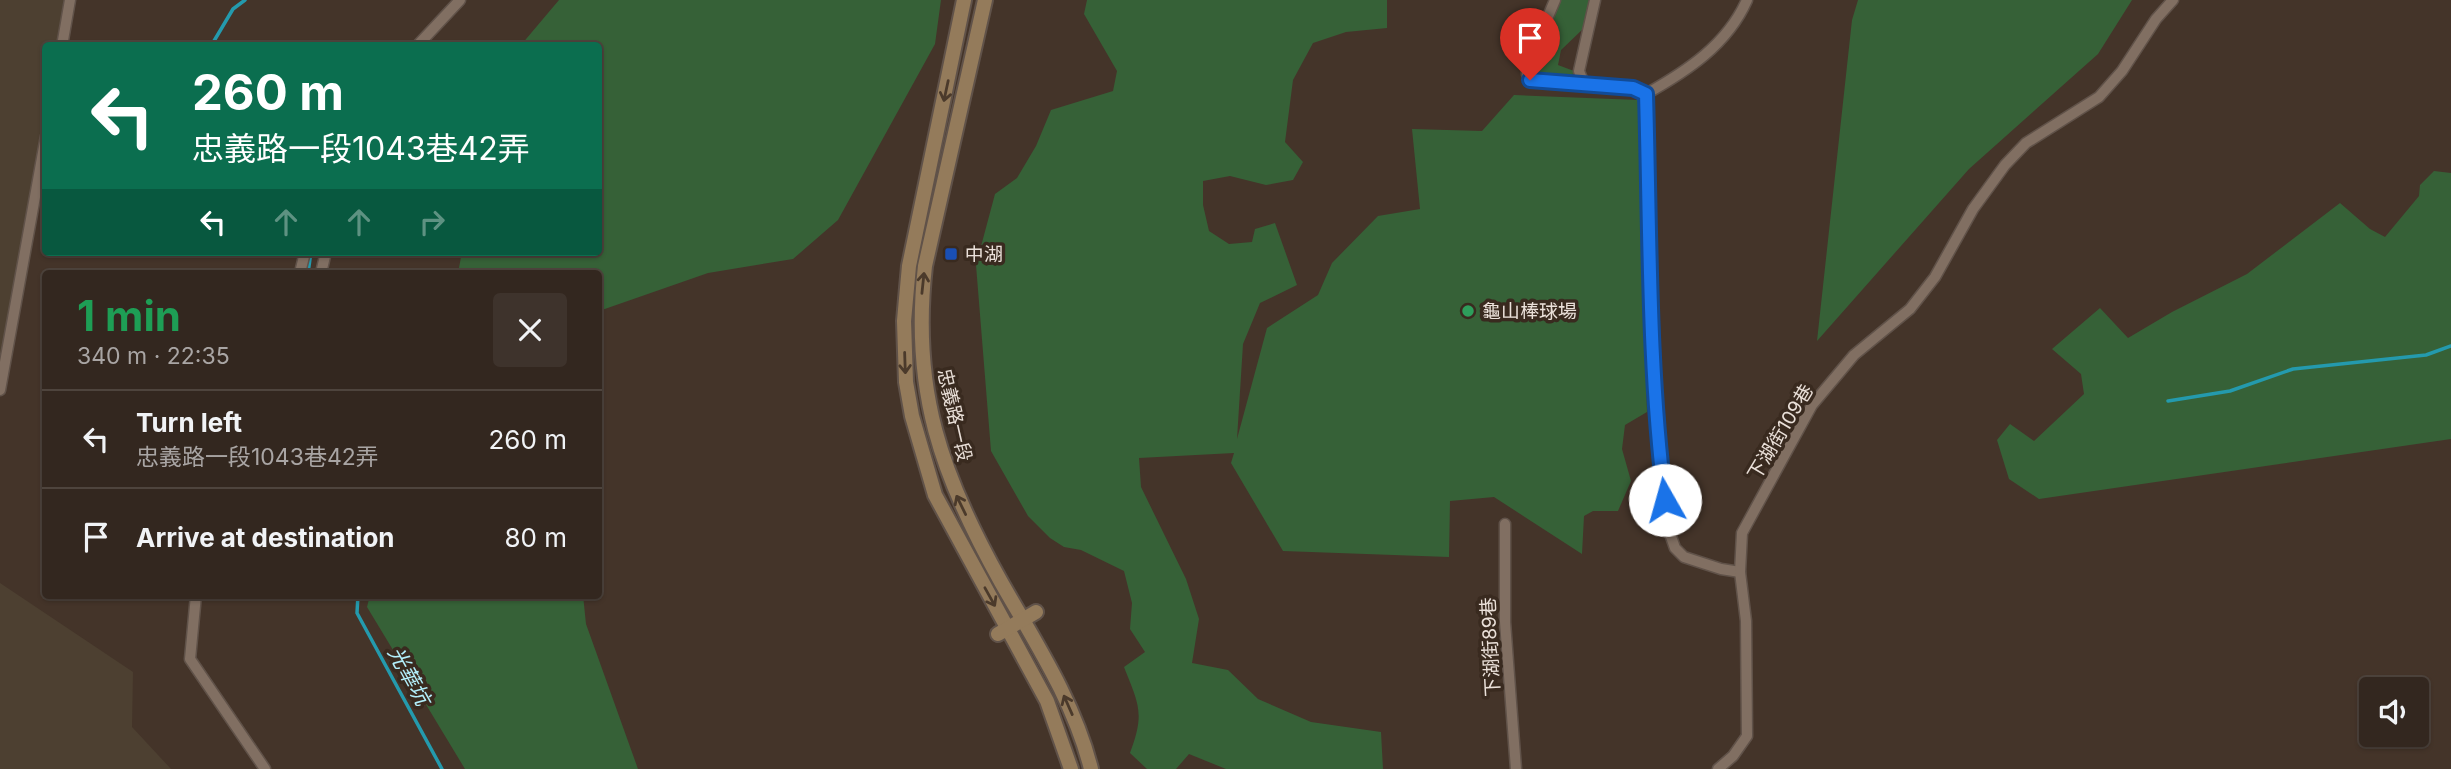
<!DOCTYPE html>
<meta charset="utf-8">
<style>
body{margin:0;font-family:Inter,"Noto Sans TC",sans-serif;background:#3e332c;color:#f1f3f6;height:100vh;display:flex;flex-direction:column;font-size:26px;white-space:nowrap}
*{box-sizing:border-box;margin:0}
p{font-size:23px;color:#a9a5a4}
.icon{flex:none;width:38px;height:38px;fill:none;stroke:currentColor;stroke-width:2;stroke-linecap:round;stroke-linejoin:round}
.map{position:relative;flex:1;overflow:hidden}
.details{position:absolute;left:42px;top:270px;width:560px;height:329px;display:flex;flex-direction:column;background:#33271f;border-radius:7px;box-shadow:0 2px 5px #0004,0 0 0 2px #4e443d}
.details>*{flex:none}
.top-card{position:absolute;left:42px;top:42px;width:560px;height:214px;border-radius:7px;box-shadow:0 2px 5px #0004,0 0 0 2px #4e443d;background:#0b6e4f;color:#fff;overflow:hidden}
.buttons{position:absolute;left:2359px;top:677px;display:grid;gap:14px}
.buttons a{display:grid;place-items:center;width:70px;height:70px;border-radius:7px;background:#33271f;box-shadow:0 2px 5px #0004,0 0 0 2px #4e443d;font-size:35px}
.pin{position:absolute;display:grid;place-items:center;width:60px;height:60px;color:#fff;margin:-72px -30px;border-radius:50% 50% 50% 0;rotate:-45deg;box-shadow:0 0 7px #0007}
.pin .icon{rotate:45deg}
.me{position:absolute;width:77px;margin:-38px;rotate:353deg;stroke-linejoin:round;filter:drop-shadow(0 0 5px #0008)}
.turn{display:flex;align-items:center;gap:24px;height:147px;padding:0 35px;font-size:32px}
.turn .icon{width:91px;height:91px;stroke-width:2.5}
.turn b{display:block;font-size:49px;line-height:60px}
.lanes{display:flex;align-items:center;height:66px;padding:0 35px;background:#0003;justify-content:center;gap:35px;direction:ltr}
.lanes .off{opacity:.35}
.round{display:grid;place-items:center;flex:none;width:74px;height:74px;border-radius:7px;background:#3e332c}
.overview{display:flex;align-items:center;justify-content:space-between;height:119px;padding:0 35px}
h1{font-size:42px;font-weight:700;line-height:52px;color:#1e9e55}
ul{padding:0;list-style:none}
li{display:flex;align-items:center;gap:21px;height:98px;padding:0 35px;border-top:2px solid #4e443d}
li div{flex:1}
li b{display:block;font-size:26px}
li em{font-style:normal}
.map>svg:first-child{display:block}
</style>
<div class="map">
<svg width="2451" height="769" viewBox="0 0 2451 769">
<rect width="100%" height="100%" fill="#443429"/>
<g fill="#4d4031">
<polygon points="0,0 67,0 59,45 46,46 45,118 0,368"/>
<polygon points="0,583 133,672 132,727 171,769 0,769"/>
</g>
<g fill="#366137">
<polygon points="559,0 941,0 935,44 838,220 793,259 708,273 599,311 598,273 458,273 462,252 598,252 598,46 521,45"/>
<path d="M1087,0H1387V28L1346,32L1313,43L1293,80L1285,142L1303,162L1293,180L1266,185L1230,176L1203,181V205L1209,231L1229,244L1252,242L1255,229L1275,223L1297,285L1260,303L1243,344L1237,439L1267,328L1318,295L1332,263L1378,216L1420,209L1412,129L1482,131L1514,95L1638,100L1647,412L1625,425L1622,449L1631,481L1618,511H1593L1584,516L1582,554L1494,497L1450,501L1449,557L1283,551L1231,463L1234,453L1139,458L1141,487L1186,579L1199,619L1192,663L1228,670L1258,699L1311,722L1381,732L1383,769H1226L1189,754L1176,769H1147L1130,753C1145,713 1139,705 1124,667L1145,652L1130,629L1132,603L1124,571L1081,550L1064,547L1050,538L1028,516L991,451L976,265L995,194L1017,178L1036,146L1051,110L1113,91L1117,71L1084,14Z"/>
<polygon points="1560,0 1589,0 1585,27 1561,50 1558,65 1574,71 1570,82 1535,78 1534,58"/>
<polygon points="1858,0 2132,0 2098,54 1969,169 1817,341 1852,20"/>
<polygon points="2434,171 2451,173 2451,439 2039,499 2009,479 1997,440 2010,424 2034,441 2084,394 2081,374 2052,349 2100,308 2128,338 2172,312 2247,274 2340,203 2370,229 2385,237 2419,196 2420,185"/>
<polygon points="370,595 583,595 586,624 638,769 465,769 367,607"/>
</g>
<g fill="none" stroke-linecap="round" stroke-linejoin="round">
<g stroke="#249aad" stroke-width="3.5">
<polyline points="211,46 233,9 245,0"/>
<polyline points="308,273 311,252"/>
<polyline points="2168,401 2230,391 2293,369 2426,355 2451,346"/>
<polyline points="358,595 357,613 442,769"/>
</g>
<g stroke="#605249" stroke-width="13">
<g id="street">
<polyline points="1555,0 1527,66 1527,74 1530,80 1633,88 1646,94"/>
<polyline points="62,46 70,0"/>
<polyline points="417,46 460,0"/>
<polyline points="1584,84 1579,71 1595,0"/>
<polyline points="1646,94 1655,418 1668,528 1675,548 1684,557 1721,569 1740,572"/>
<path d="M1646,94C1687,71 1727,45 1747,0"/>
<polyline points="300,273 305,252"/>
<polyline points="321,273 326,252"/>
<polyline points="0,390 46,136"/>
<polyline points="1505,524 1505,622 1516,769"/>
<polyline points="196,595 190,659 265,769"/>
<polyline points="1718,769 1733,756 1747,736 1746,621 1740,572 1742,533 1812,405 1854,355 1910,309 1935,277 1973,209 2005,165 2026,143 2099,97 2122,71 2156,19 2173,0"/>
</g>
</g>
<g stroke="#605249" stroke-width="18">
<g id="secondary">
<polyline points="964,0 909,266 904,321 906,382 912,416 935,495 1047,701 1071,769"/>
<path d="M985,0L925,266C911,390 941,475 1001,582C1035,642 1074,701 1091,769"/>
<polyline points="998,634 1036,612"/>
</g>
</g>
<use href="#street" stroke="#816f62" stroke-width="10"/>
<use href="#secondary" stroke="#947b5b" stroke-width="14"/>
</g>
<defs><path id="oneway-shaft" d="M-6 0H5M1.5-3L5.5 0L1.5 3" fill="none" stroke-width="1.6" stroke-linecap="round" stroke-linejoin="round" transform="scale(1.75)"/></defs>
<g stroke="#4b3a2b">
<use href="#oneway-shaft" transform="translate(946 91) rotate(102)"/>
<use href="#oneway-shaft" transform="translate(923 283) rotate(-84)"/>
<use href="#oneway-shaft" transform="translate(905 363) rotate(88)"/>
<use href="#oneway-shaft" transform="translate(961 505) rotate(-116)"/>
<use href="#oneway-shaft" transform="translate(990 597) rotate(61)"/>
<use href="#oneway-shaft" transform="translate(1068 705) rotate(-114)"/>
</g>
<g fill="none" stroke-linecap="round" stroke-linejoin="round">
<g stroke="#114b97" stroke-width="18">
<path id="route" d="M1530,80L1633,88L1646,94C1650,230 1648,365 1665,500"/>
</g>
<use href="#route" stroke="#1a73e8" stroke-width="12"/>
</g>
<rect fill="#1a4fb4" stroke="#392a1f" stroke-width="2.5" x="944" y="247" width="14" height="14" rx="3.5"/>
<circle fill="#2e9e5b" stroke="#392a1f" stroke-width="2.5" cx="1468" cy="311" r="7"/>
<g text-anchor="middle" stroke-width="7" stroke-linejoin="round" paint-order="stroke">
<g font-size="19" fill="#eae0d9" stroke="#392a1f" text-anchor="start">
<text x="965" y="261">中湖</text>
<text x="1482" y="318">龜山棒球場</text>
</g>
<g font-size="19" fill="#eae0d9" stroke="#392a1f">
<text transform="translate(955 415) rotate(77)" y="7">忠義路一段</text>
<text transform="translate(1780 432) rotate(-59)" y="7">下湖街109巷</text>
<text transform="translate(1490 647) rotate(-93)" y="7">下湖街89巷</text>
</g>
<g font-size="21" font-style="italic" fill="#b3effb" stroke="#392a1f">
<text transform="translate(409 676) rotate(61)" y="7">光華坑</text>
</g>
</g>
</svg>
<div class="buttons">
<a><svg class="icon" aria-label="sound" viewBox="0 0 24 24"><path d="M4 9h4l5-4v14l-5-4H4zM17 9q2 3 0 6"/></svg></a>
</div>
<div class="pin" style="left:1530px;top:80px;background:#d93025"><svg class="icon" aria-label="arrive" viewBox="0 0 24 24"><path d="M6 21V4h12l-3 4 3 4H6"/></svg></div>
<svg class="me" style="left:1665px;top:500px" viewBox="-20 -20 40 40"><circle r="19" fill="#fff"/><path d="M0-13L10 11 0 6-10 11z" fill="#1a73e8"/></svg>
<div class="top-card">
<div class="turn"><svg class="icon" aria-label="left" viewBox="0 0 24 24"><path d="M17 20v-9H6M10 6l-5 5 5 5"/></svg><div><b>260 m</b>忠義路一段1043巷42弄</div></div>
<div class="lanes"><svg class="icon" aria-label="left" viewBox="0 0 24 24"><path d="M17 20v-9H6M10 6l-5 5 5 5"/></svg><svg class="icon off" aria-label="ahead" viewBox="0 0 24 24"><path d="M12 20V5M6 11l6-6 6 6"/></svg><svg class="icon off" aria-label="ahead" viewBox="0 0 24 24"><path d="M12 20V5M6 11l6-6 6 6"/></svg><svg class="icon off" aria-label="right" viewBox="0 0 24 24"><path d="M7 20v-9h11M14 6l5 5-5 5"/></svg></div>
</div>
<section class="details">
<div class="overview"><div><h1>1 min</h1><p>340 m · 22:35</p></div><a class="round"><svg class="icon" aria-label="close" viewBox="0 0 24 24"><path d="M6 6l12 12M18 6L6 18"/></svg></a></div>
<ul>
<li><svg class="icon" aria-label="left" viewBox="0 0 24 24"><path d="M17 20v-9H6M10 6l-5 5 5 5"/></svg><div><b>Turn left</b><p>忠義路一段1043巷42弄</p></div><em>260 m</em></li>
<li><svg class="icon" aria-label="arrive" viewBox="0 0 24 24"><path d="M6 21V4h12l-3 4 3 4H6"/></svg><div><b>Arrive at destination</b></div><em>80 m</em></li>
</ul>
</section>
</div>
